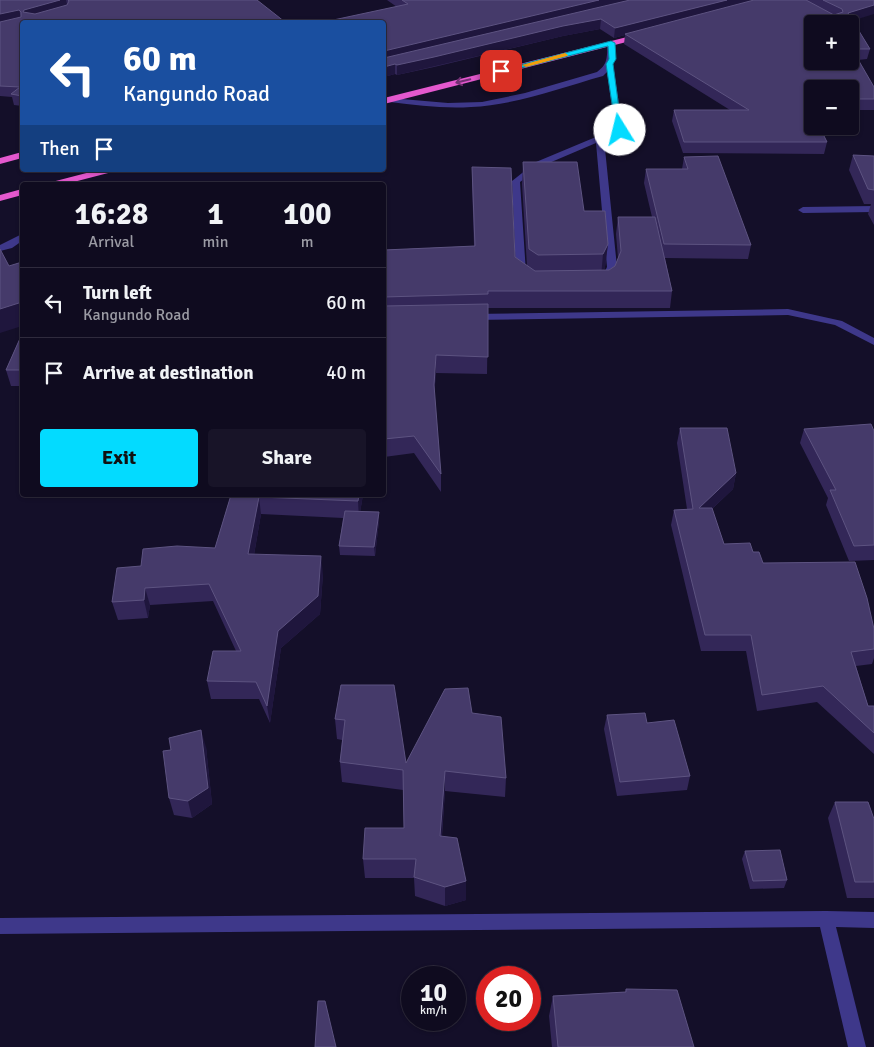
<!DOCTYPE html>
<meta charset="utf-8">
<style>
body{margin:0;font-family:Signika,sans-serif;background:#181428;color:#f1f3f6;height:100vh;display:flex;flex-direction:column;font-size:19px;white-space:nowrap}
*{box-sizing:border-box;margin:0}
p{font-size:16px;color:#9b9ba4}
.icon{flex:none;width:28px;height:28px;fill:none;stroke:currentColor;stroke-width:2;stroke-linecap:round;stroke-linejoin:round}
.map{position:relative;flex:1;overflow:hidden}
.drawer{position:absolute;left:20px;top:182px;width:366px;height:315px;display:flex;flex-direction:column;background:#0f0b1f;border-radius:5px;box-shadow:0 1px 4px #0004,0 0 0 1px #2f2b3d}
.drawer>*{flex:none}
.guide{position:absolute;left:20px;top:20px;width:366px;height:152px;border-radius:5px;box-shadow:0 1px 4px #0004,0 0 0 1px #2f2b3d;background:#1a4fa0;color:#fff;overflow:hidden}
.controls{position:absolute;left:804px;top:15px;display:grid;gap:10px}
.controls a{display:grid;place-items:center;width:55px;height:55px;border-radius:5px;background:#0f0b1f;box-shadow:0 1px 4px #0004,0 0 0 1px #2f2b3d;font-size:25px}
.speed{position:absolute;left:401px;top:966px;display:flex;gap:10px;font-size:25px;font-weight:700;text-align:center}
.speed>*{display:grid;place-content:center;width:65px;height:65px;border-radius:50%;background:#0f0b1f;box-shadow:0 1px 4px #0004,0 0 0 1px #2f2b3d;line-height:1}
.speed small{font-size:12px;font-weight:400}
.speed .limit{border:8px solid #d22;background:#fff;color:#111}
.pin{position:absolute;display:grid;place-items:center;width:42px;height:42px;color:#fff;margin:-21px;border-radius:10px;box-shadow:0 2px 8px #0006}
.me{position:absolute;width:55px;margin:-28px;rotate:351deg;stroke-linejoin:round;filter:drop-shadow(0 0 4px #0008)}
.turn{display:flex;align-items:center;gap:18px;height:105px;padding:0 20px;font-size:22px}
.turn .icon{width:65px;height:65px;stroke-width:2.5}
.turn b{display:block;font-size:35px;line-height:42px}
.then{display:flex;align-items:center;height:48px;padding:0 20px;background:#0003;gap:10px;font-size:19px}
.eta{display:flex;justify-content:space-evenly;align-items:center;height:85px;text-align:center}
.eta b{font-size:30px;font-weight:700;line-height:35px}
.cta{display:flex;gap:10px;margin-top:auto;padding:10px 20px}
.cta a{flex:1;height:58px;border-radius:5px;background:#03dbff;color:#111;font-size:20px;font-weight:700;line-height:58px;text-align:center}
.cta a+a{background:#181428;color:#f1f3f6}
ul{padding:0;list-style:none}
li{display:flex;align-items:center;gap:15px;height:70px;padding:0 20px;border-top:1px solid #2f2b3d}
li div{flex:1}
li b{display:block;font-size:19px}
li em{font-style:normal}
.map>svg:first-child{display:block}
</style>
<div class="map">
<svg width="874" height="1047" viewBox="0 0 874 1047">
<rect width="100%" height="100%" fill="#140f29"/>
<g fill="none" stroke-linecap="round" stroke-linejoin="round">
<g fill="#3e388a" fill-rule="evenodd">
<path d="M608,41L615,43L613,64L623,130L604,139L617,267L609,284H601L600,282L607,267L596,143L542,166L520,182L526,273L528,275L526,277H520L516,274L512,181L536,162L615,129L607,72L603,76C560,88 516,105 471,107C444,109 417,105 390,102L386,100L390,98L448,103L482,102L525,93L597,72C610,63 606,54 608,41Z"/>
<polygon points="22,234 22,241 12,248 0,251 0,245"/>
</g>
<g fill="#3e388a" fill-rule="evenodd">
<polygon points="874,206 874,212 803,213 798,210 803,207"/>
<polygon points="788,309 842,321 874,338 874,345 835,325 788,315 471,320 466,317 471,314"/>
<polygon points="826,911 874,912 874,928 836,927 866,1047 848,1047 820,927 0,934 0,918"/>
</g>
<g fill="#e458ce" fill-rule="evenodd">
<polygon points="643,33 646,33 646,37 384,104 384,98"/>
<polygon points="22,152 22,158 0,164 0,158"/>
<polygon points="98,170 114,170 112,172 62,185 46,185 48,183"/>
<polygon points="22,189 22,195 0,201 0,195"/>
</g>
</g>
<g fill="#332758">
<polygon points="0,0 257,0 22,22 22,106 14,105 12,97 0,96"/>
<polygon points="387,0 874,0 853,21 870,49 867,59 858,60 874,87 874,110 850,110 850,89 812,89 812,109 811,109 827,142 824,154 683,153 672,121 674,110 730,110 624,44 625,35 614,38 600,29 563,36 434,67 397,75 395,74 384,77 397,7"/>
<polygon points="853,155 874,156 874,225 868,214 871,204 864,204 849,170"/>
<polygon points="684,157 751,245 748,259 665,258 672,291 670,308 488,308 487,374 436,373 434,394 441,474 441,492 414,453 384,457 384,250 474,246 472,184 472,167 515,257 527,266 522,184 523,162 584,211 608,244 605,267 604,270 609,270 615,266 618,258 616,234 618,217 652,217 644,183 646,169 682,169"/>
<polygon points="22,334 22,386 11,386 6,370"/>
<polygon points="680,428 736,473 733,489 712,509 724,544 753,552 763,563 874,629 874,658 872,664 856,666 868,706 874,706 874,754 817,702 757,711 746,651 701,651 671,525 674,510 687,509 677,443"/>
<polygon points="804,429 874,431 874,560 849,561 826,505 828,498 800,443"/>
<polygon points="231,495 363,495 360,512 379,512 379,521 375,556 340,555 339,546 343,518 261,514 254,555 323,574 320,614 281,648 270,723 259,699 211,699 207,681 236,651 213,601 150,605 148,618 118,620 112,602 141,566 215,548"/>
<polygon points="341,685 406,763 472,713 506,778 505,797 445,791 442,836 466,900 445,906 415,896 414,878 365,878 363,859 404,828 403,790 342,782 340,762 342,740 337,739 335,719"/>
<polygon points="607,715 647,723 690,776 687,790 617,796 604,729"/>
<polygon points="206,747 212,804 192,818 174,815 169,798"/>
<polygon points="835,802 874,819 874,898 847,898 828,818"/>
<polygon points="745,851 787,880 784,888 750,889 742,859"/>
<polygon points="626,989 694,1047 552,1047 549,1016 553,996 625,992"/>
</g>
<g fill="#1f163d">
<polygon points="60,0 66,0 68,8 26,20 23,12 24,10"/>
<polygon points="599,0 640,0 384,61 384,51"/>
<polygon points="727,0 764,0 625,34 625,35 614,38 615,28"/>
<polygon points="874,5 874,14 845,23 848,13"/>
<polygon points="19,10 22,20 0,25 0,14"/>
<polygon points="601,19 600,29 563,36 397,75 397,65 563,26"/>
<polygon points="395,64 395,74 384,77 384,67"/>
<polygon points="608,244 605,267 601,277 603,254"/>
<polygon points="22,302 22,326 0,333 0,309"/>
<polygon points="436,355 436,373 434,402 434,385"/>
<polygon points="736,473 733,489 696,524 699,508"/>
<polygon points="359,495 363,495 359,519 358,501"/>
<polygon points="259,497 261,514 251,572 248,554"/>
<polygon points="379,512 379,521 375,556 374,547"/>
<polygon points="321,556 323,574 320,614 281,648 270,723 267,706 278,631"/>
<polygon points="145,588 150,605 148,618 144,600"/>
<polygon points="201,730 206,747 212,804 192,818 188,801"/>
<polygon points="445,771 445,791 440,856 440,836"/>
<polygon points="466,881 466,900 445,906 445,887"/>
</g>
<g fill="#453a6a" stroke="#5d5381" fill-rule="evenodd">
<polygon points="0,0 60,0 24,10 23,12 35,14 67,5 69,1 68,0 257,0 285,22 22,22 22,96 11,94 20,87 0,86 0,22 21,17 21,12 19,10 0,14"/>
<polygon points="402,0 599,0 384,51 384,22 324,22 408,4"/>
<polygon points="630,0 727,0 615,28 601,19 563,26 434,57 397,65 395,64 384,67 384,58"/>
<path d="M754,0H806L834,15L843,12L842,9L823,0H874V5L848,13L870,49H852L874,87V99H850V89H812V98H806L812,112V126H819L827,142H684L674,110H749L625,34ZM812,24H850V61H812Z"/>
<polygon points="853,155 874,156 874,190 868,189"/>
<polygon points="718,156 751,245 664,244 646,169 688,169 684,157"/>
<polygon points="523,162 577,162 584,211 605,211 608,244 603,254 538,255 529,249"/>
<polygon points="472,167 511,168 515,257 535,271 609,270 615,266 621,251 618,217 655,217 672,291 488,291 488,294 384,297 384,250 475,246"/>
<polygon points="0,249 9,266 22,262 22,302 0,309"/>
<polygon points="488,304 488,357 436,355 434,385 441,474 414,436 384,439 384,306"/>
<polygon points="22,334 22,370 6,370"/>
<polygon points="871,424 874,431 874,545 854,546 830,490 836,490 804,429"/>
<polygon points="680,428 727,428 736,473 699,508 712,508 724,544 750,543 753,552 759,552 763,563 855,562 867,598 874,629 874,649 851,652 868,706 874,706 874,733 823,686 762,695 751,635 705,635 674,510 693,509"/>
<polygon points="231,495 359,495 358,501 259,497 248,554 321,556 318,596 278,631 267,706 256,682 207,681 213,651 241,651 209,584 145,588 144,600 112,602 117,568 141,566 143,549 177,546 215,548"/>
<polygon points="345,511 379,512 374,547 339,546"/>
<polygon points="341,685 394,685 406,763 445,689 468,688 472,713 501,717 506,778 445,771 440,836 457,838 466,881 445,887 414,877 416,859 363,859 365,828 404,828 403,770 340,762 345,720 335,719"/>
<polygon points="645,713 647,723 674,720 690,776 620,782 607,715"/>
<polygon points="201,730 208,788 188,801 169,798 163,751 171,750 169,738"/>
<polygon points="835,802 868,802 874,819 874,882 855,882"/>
<polygon points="780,850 787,880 753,881 745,851"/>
<polygon points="626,989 677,990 694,1047 558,1047 553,996 626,992"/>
<polygon points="318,1001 325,1001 336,1047 315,1047"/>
</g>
<defs><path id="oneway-shaft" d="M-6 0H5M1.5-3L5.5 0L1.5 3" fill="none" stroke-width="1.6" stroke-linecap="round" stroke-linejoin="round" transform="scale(1.25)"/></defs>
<use stroke="#723073" href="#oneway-shaft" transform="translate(463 81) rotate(166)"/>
<polygon fill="#03dbff" stroke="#028ea6" points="611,41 615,43 616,59 613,64 622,131 616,130 606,64 609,59 608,46 501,73 497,71"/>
<polygon fill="#f59e0b" points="565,53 568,55 567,56 526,67 522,65"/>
</svg>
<div class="controls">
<a>+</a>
<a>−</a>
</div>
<div class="speed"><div>10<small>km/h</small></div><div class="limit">20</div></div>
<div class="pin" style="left:501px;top:71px;background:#d93025"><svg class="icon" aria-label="arrive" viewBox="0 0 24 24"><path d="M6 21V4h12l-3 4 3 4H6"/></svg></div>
<svg class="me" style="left:620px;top:130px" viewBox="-20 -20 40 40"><circle r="19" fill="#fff"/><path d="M0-13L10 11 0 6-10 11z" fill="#03dbff"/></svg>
<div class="guide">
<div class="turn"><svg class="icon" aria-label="left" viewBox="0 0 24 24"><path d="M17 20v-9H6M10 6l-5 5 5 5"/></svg><div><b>60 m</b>Kangundo Road</div></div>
<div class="then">Then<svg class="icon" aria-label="arrive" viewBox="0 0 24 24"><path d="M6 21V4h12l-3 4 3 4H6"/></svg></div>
</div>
<section class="drawer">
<div class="eta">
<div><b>16:28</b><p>Arrival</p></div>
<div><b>1</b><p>min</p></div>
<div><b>100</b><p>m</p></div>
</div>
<ul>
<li><svg class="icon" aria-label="left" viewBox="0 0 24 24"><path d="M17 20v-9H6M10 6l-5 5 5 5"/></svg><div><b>Turn left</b><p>Kangundo Road</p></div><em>60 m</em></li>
<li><svg class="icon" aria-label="arrive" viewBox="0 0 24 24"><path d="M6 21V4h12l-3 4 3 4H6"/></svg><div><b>Arrive at destination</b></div><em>40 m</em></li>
</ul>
<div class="cta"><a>Exit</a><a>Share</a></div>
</section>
</div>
